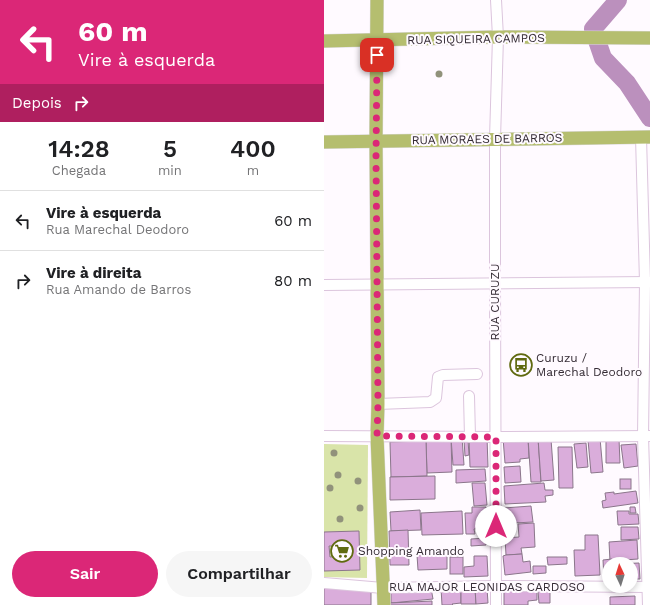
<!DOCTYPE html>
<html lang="pt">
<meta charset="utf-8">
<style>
body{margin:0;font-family:"Work Sans",sans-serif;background:#f6f6f6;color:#202124;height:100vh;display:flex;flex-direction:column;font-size:15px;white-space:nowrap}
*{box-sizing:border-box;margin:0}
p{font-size:13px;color:#757577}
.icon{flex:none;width:22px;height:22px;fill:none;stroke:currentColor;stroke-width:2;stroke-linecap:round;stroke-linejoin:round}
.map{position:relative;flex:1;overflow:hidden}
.side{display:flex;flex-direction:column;background:#fff;width:324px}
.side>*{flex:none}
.top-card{background:#db2777;color:#fff;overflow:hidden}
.needle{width:26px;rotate:356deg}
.buttons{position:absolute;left:278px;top:557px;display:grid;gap:8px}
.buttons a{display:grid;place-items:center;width:36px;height:36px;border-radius:50%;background:#fff;box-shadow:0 2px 6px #0003;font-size:20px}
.pin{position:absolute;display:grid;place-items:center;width:34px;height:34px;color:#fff;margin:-17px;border-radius:8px;box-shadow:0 2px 6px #0006}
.me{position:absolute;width:44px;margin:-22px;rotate:0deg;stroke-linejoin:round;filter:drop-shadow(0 0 3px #0008)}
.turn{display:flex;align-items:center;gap:14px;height:84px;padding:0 12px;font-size:18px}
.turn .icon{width:52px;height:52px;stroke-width:2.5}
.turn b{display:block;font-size:28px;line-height:34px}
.then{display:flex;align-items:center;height:38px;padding:0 12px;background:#0003;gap:8px;font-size:15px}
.eta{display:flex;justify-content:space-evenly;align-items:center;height:68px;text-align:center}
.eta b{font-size:24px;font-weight:600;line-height:28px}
.cta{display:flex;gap:8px;margin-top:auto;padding:8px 12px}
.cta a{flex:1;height:46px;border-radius:24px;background:#db2777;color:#fff;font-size:16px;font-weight:600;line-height:46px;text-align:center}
.cta a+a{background:#f6f6f6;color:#202124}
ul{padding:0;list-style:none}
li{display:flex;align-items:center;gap:12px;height:60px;padding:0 12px;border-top:1px solid #e0e0e0}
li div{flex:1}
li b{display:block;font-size:15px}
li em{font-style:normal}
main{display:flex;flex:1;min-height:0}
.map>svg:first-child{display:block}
</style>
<main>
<section class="side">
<div class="top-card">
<div class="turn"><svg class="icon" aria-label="left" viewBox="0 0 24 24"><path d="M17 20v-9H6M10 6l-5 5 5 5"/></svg><div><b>60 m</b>Vire à esquerda</div></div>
<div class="then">Depois<svg class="icon" aria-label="right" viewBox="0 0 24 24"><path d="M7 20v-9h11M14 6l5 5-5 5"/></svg></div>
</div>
<div class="eta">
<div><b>14:28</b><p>Chegada</p></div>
<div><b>5</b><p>min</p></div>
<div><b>400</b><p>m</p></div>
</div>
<ul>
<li><svg class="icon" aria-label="left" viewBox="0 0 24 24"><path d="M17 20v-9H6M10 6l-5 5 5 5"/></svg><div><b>Vire à esquerda</b><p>Rua Marechal Deodoro</p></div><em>60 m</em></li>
<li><svg class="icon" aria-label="right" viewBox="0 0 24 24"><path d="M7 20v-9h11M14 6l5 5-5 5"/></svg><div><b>Vire à direita</b><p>Rua Amando de Barros</p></div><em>80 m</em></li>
</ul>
<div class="cta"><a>Sair</a><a>Compartilhar</a></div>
</section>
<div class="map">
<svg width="326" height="605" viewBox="0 0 326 605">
<rect width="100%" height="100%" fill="#fffaff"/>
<polygon fill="#d9e4a9" points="0,444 44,445 43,578 0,577"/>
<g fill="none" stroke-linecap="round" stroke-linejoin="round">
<polyline stroke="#bb90bd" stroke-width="18" points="294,0 269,29 279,58 303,83 326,118"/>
</g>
<g fill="#daaddb" stroke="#8b768b" fill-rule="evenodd">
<polygon points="138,437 140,465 129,465 127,438"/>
<polygon points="163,437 164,467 146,467 145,438"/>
<polygon points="127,438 128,472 103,473 102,441"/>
<polygon points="179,438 204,438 205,458 196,459 196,462 181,463"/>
<polygon points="204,438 214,438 217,482 207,482"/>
<polygon points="214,438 227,439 230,480 217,481"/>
<polygon points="276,438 279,472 267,473 264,440"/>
<polygon points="282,439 295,439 296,463 282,463"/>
<polygon points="140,440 144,440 145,455 141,456"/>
<polygon points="102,441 103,476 67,477 66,442"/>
<polygon points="262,443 264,467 253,468 250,444"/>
<polygon points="312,444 314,466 300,468 297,445"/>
<polygon points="234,447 248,447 249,488 235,488"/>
<polygon points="196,466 197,482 181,483 180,467"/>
<polygon points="161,469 162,481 132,483 132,470"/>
<polygon points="111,476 111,499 66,500 66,477"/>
<rect x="296" y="479" width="11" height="10"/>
<polygon points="148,483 161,483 163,505 150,506"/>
<polygon points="220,483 221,490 229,490 229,495 221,496 222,502 181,504 180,486"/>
<polygon points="312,491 314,503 279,508 278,501 282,500 281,493 290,492 290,494"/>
<polygon points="207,506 209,522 190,523 191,530 182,531 180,508"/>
<polygon points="148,507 162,507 163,528 150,529 151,534 142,534 141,513 148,513"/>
<polygon points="306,507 311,507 312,513 306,513"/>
<polygon points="96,510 97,530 67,531 66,512"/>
<polygon points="138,511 139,534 98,535 97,513"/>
<polygon points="293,511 305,511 305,514 314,514 315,524 294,525"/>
<polygon points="210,523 211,547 197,548 198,554 182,555 181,538 195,537 194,524"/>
<polygon points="297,527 314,527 315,539 297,540"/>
<polygon points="84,530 85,565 66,565 65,531"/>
<path d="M35,531L36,570L0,571V532ZM5,546H20V556L6,557Z"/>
<polygon points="261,535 274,535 276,575 251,576 250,550 261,550"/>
<polygon points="162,538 162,545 147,546 147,539"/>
<polygon points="313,540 314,559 286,561 285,542"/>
<polygon points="123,554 123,569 94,570 93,555"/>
<polygon points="198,554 199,562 206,561 207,572 181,575 179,556 182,555"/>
<polygon points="150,556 163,556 164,576 140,577 140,567 150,566"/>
<rect x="126" y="557" width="13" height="17"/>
<polygon points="223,557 243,557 243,564 224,565"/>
<polygon points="288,559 288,564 285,564 285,578 280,578 279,560"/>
<polygon points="315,563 316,579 307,579 307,564 294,564"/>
<polygon points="209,566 222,566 222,573 209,574"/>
<polygon points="0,587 47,590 47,605 0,605"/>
<polygon points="213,587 213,600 204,601 204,605 180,605 180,588"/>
<polygon points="107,588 109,599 67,603 67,589"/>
<polygon points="117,588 137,590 137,603 128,604 129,605 118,605"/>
<polygon points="151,588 152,604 137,604 137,589"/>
<polygon points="151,588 163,588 164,603 152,604"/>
<polygon points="226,590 226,603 215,603 214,591"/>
<polygon points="311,596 311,605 286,605 286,597"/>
<polygon points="108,601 108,605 66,605 66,603"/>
</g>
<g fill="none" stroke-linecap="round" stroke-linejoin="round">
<g stroke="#dcc5dd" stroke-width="12">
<g id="minor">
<polyline points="317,137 321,282 319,436 324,605"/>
<polyline points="0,285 326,282"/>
<polyline points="145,396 146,437"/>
<polyline points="54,404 106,402 112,398 114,377 119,375 153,374"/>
<polyline points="0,436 172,437 326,436"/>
<polyline points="0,583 59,588 172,586 326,587"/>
<polyline points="172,605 171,283 171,139 174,37 172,0"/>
</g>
</g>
<g stroke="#dad9da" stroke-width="14">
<g id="major">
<polyline points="53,0 52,141 54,404 53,436 60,605"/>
<polyline points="0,41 174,37 326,38"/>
<polyline points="0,142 326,137"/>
</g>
</g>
<use href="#minor" stroke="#fff" stroke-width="10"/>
<use href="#major" stroke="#b5be6f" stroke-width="13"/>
</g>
<g fill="#91927b">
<circle cx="115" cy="74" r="3.5"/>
<circle cx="10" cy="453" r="3.5"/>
<circle cx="14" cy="475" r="3.5"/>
<circle cx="34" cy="481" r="3.5"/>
<circle cx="6" cy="488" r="3.5"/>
<circle cx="36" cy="508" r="3.5"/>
<circle cx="16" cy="519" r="3.5"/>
</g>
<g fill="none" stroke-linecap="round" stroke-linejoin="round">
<polyline stroke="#db2777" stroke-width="7" stroke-dasharray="0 12.6" points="53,55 52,157 54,404 53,436 172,437 172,526"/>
</g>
<defs>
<g id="bus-ring" transform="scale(1.15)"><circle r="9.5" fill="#fffaff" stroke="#606a10" stroke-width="1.5"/><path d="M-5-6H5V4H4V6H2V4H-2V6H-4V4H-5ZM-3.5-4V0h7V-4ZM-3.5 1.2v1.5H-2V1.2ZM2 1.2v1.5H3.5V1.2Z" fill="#606a10"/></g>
<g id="supermarket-ring" transform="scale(1.15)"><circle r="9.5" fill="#fffaff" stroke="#606a10" stroke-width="1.5"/><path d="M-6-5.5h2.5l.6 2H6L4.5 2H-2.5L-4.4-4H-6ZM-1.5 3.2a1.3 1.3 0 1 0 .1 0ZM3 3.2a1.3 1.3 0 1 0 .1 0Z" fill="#606a10"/></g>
</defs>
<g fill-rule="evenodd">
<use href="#bus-ring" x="197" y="365"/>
<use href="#supermarket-ring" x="18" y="551"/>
</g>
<g text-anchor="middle" stroke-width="4" stroke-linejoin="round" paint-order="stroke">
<g font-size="12" fill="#342b34" stroke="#fffaff">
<text transform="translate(152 39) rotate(-1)" y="4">RUA SIQUEIRA CAMPOS</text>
<text transform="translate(163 139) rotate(-1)" y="4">RUA MORAES DE BARROS</text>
<text transform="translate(171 302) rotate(-90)" y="4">RUA CURUZU</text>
<text x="163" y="591">RUA MAJOR LEONIDAS CARDOSO</text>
</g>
<g font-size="12" fill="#342b34" stroke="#fffaff" text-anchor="start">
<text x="212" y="362">Curuzu /<tspan x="212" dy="14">Marechal Deodoro</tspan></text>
<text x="34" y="555">Shopping Amando</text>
</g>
</g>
</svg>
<div class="buttons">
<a><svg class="needle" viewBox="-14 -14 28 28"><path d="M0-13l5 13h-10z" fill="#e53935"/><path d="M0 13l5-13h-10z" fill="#757577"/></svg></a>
</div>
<div class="pin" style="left:53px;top:55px;background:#d93025"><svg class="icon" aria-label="arrive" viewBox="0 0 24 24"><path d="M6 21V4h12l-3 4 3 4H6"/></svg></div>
<svg class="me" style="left:172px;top:526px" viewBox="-20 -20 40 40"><circle r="19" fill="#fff"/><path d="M0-13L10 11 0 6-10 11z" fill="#db2777"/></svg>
</div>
</main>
